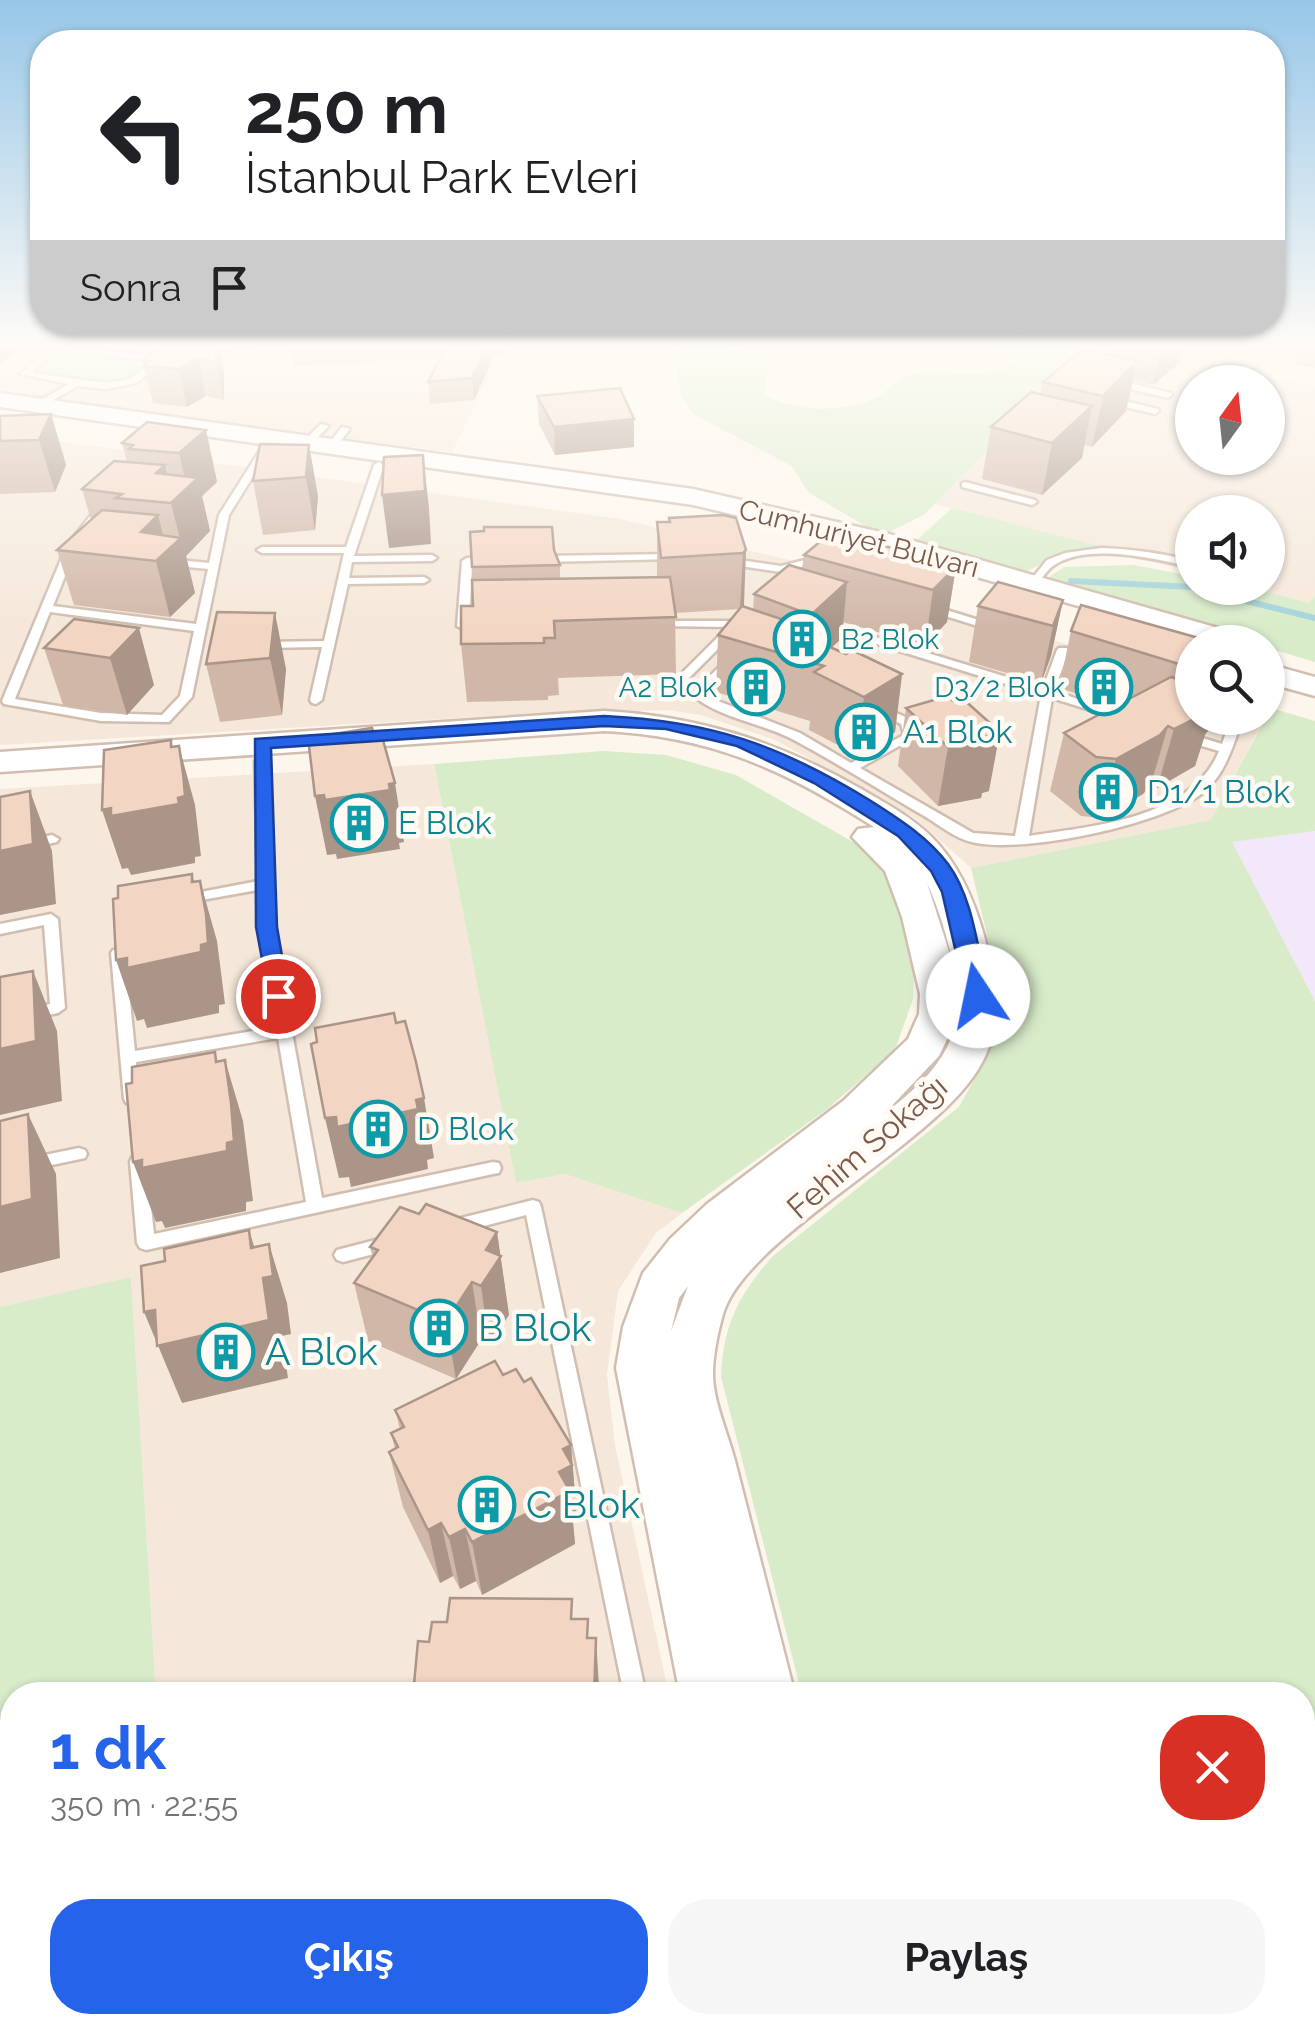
<!DOCTYPE html>
<html lang="tr">
<meta charset="utf-8">
<style>
body{margin:0;font-family:Raleway,sans-serif;background:#f6f6f6;color:#202124;height:100vh;display:flex;flex-direction:column;font-size:38px;white-space:nowrap}
*{box-sizing:border-box;margin:0}
p{font-size:32px;color:#757577}
.icon{flex:none;width:55px;height:55px;fill:none;stroke:currentColor;stroke-width:2;stroke-linecap:round;stroke-linejoin:round}
.map{position:relative;flex:1;overflow:hidden}
.side{position:absolute;left:0px;top:1682px;width:1315px;height:352px;display:flex;flex-direction:column;background:#fff;border-radius:40px 40px 0 0;box-shadow:0 2px 8px #0004}
.side>*{flex:none}
.hud{position:absolute;left:30px;top:30px;width:1255px;height:305px;border-radius:40px;box-shadow:0 2px 8px #0004;background:#fff;color:#202124;overflow:hidden}
.needle{width:65px;rotate:15deg}
.tools{position:absolute;left:1175px;top:365px;display:grid;gap:20px}
.tools a{display:grid;place-items:center;width:110px;height:110px;border-radius:50%;background:#fff;box-shadow:0 2px 8px #0004;font-size:50px}
.pin{position:absolute;display:grid;place-items:center;width:85px;height:85px;color:#fff;margin:-42px;border:5px solid #fff;border-radius:50%;box-shadow:0 2px 10px #0007}
.me{position:absolute;width:110px;margin:-55px;rotate:349deg;stroke-linejoin:round;filter:drop-shadow(0 0 8px #0008)}
.turn{display:flex;align-items:center;gap:35px;height:210px;padding:0 50px;font-size:45px}
.turn .icon{width:130px;height:130px;stroke-width:2.5}
.turn b{display:block;font-size:70px;line-height:85px}
.then{display:flex;align-items:center;height:95px;padding:0 50px;background:#0003;gap:20px;font-size:38px}
.round{display:grid;place-items:center;flex:none;width:105px;height:105px;border-radius:40px;background:#f6f6f6}
.head{display:flex;align-items:center;justify-content:space-between;height:170px;padding:0 50px}
h1{font-size:60px;font-weight:700;line-height:75px;color:#2563eb}
.primary-button{display:flex;gap:20px;margin-top:auto;padding:20px 50px}
.primary-button a{flex:1;height:115px;border-radius:40px;background:#2563eb;color:#fff;font-size:40px;font-weight:700;line-height:115px;text-align:center}
.primary-button a+a{background:#f6f6f6;color:#202124}
.map>svg:first-child{display:block}
</style>
<div class="map">
<svg width="1315" height="2033" viewBox="0 0 1315 2033">
<rect width="100%" height="100%" fill="#fdf6ec"/>
<g fill="#f5e8da" fill-rule="evenodd">
<polygon points="0,346 506,346 452,452 0,395"/>
<path d="M1088,346H1286L1256,375L1315,385V596L1309,604L1251,588H1268V512H1192V572L935,504ZM1192,382H1268V458H1192Z"/>
<polygon points="0,433 620,519 818,567 1192,683 1192,718 1265,718 1211,820 971,868 915,818 874,794 775,740 701,715 667,710 512,715 0,745"/>
<polygon points="434,764 516,1183 565,1174 682,1213 656,1233 618,1291 607,1375 615,1445 669,1695 156,1695 131,1278 0,1307 0,789"/>
<polygon points="176,2023 588,2023 544,2033 177,2033"/>
</g>
<polygon fill="#f3e8fa" points="1315,831 1315,1001 1231,842"/>
<g fill="#d8ecc9">
<path d="M675,346H721L771,361L764,394C793,413 847,413 877,397C889,391 896,378 909,375C948,367 987,386 1022,358L988,350L987,346H1088L925,514L882,536L808,492L792,466L693,414L681,396Z"/>
<polygon points="60,349 151,359 127,379 112,382 32,371"/>
<polygon points="952,508 1130,554 1058,556 1009,580 906,550"/>
<polygon points="1133,565 1192,576 1192,588 1251,588 1309,603 1315,596 1315,662 1268,648 1268,642 1247,642 1046,579 1064,567"/>
<path d="M1271,708L1315,721V831L1232,842L1315,1001V1851L1303,1854L1302,1695H802L721,1377C723,1325 739,1294 773,1256L959,1107L988,1055L996,972L971,868L1211,820Z"/>
<polygon points="603,751 666,755 736,775 860,846 889,878 899,900 914,974 913,999 895,1050 826,1110 682,1213 565,1174 516,1183 434,764"/>
<polygon points="131,1277 156,1695 12,1695 12,2022 176,2023 177,2033 0,2033 0,1307"/>
<polygon points="181,2023 181,2022 385,2023 348,2033 181,2033"/>
</g>
<g fill="none" stroke-linecap="round" stroke-linejoin="round">
<g stroke="#a5d3da" stroke-width="6">
<polyline points="1071,581 1192,587"/>
<polyline points="1194,588 1315,618"/>
</g>
<g stroke="#d1beb0" stroke-width="5">
<g id="service">
<path d="M51,346L158,356L171,346H180L136,383L107,389L78,386L37,409L34,408V404L69,384L20,374ZM57,350L153,361L130,379L107,383L31,373Z"/>
<polygon points="196,346 221,346 255,351 251,353 200,348"/>
<polygon points="1112,379 1171,393 1172,395 1168,398 1109,384 1108,382"/>
<polygon points="1108,397 1158,409 1159,411 1155,414 1105,402 1105,398"/>
<polygon points="321,424 329,426 311,444 305,444 305,440"/>
<polygon points="342,427 350,429 335,448 329,448 327,446"/>
<path d="M262,447L270,449L229,515L192,697L169,722L101,721L4,704L2,701L67,545L99,505L107,507L77,546L53,606L196,624L208,569L167,565L162,562L167,559L209,563L219,515ZM50,612L194,631L180,696L162,715L101,713L15,699Z"/>
<polygon points="379,462 384,465 354,556 432,555 437,558 432,561 352,562 349,578 424,577 429,580 424,583 348,584 322,700 316,704 312,703 310,700 322,647 262,648 256,645 262,642 324,641 344,553 262,553 257,550 262,547 346,547 374,465"/>
<polygon points="965,482 1035,500 1037,502 1032,505 962,487 962,483"/>
<path d="M1101,548C1132,549 1162,553 1192,561V567C1155,559 1091,543 1056,564C1045,570 1039,584 1030,594L1021,592L1047,560L1065,553Z"/>
<polygon points="673,554 678,557 677,559 541,562 536,559 541,556"/>
<polygon points="821,556 826,559 825,561 781,572 726,564 721,561 726,558 781,566"/>
<polygon points="467,558 488,557 493,560 488,563 472,564 469,626 463,629 457,626 462,561"/>
<polygon points="930,605 998,626 1000,628 994,631 926,610 926,606"/>
<polygon points="656,621 737,621 743,624 737,627 652,626 650,624"/>
<path d="M823,621L1043,688L1057,650L1059,648H1067L1069,650L1054,691L1128,716L1122,720L1052,698L1029,836C1092,826 1192,819 1219,751L1182,740V734L1186,733L1222,744L1231,718H1243C1233,745 1227,771 1205,791C1168,824 1011,858 965,840C949,834 934,821 919,813C878,789 837,763 794,740C764,724 725,719 697,699V689L727,659H735V663L707,692L708,697L800,733L851,763L904,735L901,724L875,711L877,708H885L910,719L917,736L860,768L973,833L1015,836L1041,695L819,626L817,624Z"/>
<polygon points="730,628 734,629 734,633 671,696 663,696 663,692 726,629"/>
<polygon points="261,757 267,761 273,927 322,1198 493,1162 499,1163 501,1168 499,1173 493,1174 146,1250 140,1248 137,1243 130,1162 132,1157 144,1157 146,1162 154,1234 306,1202 278,1038 136,1062 140,1099 138,1103 126,1103 124,1099 111,953 113,950 123,950 125,953 135,1051 276,1027 259,927 258,890 185,903 178,899 185,895 258,881 255,761"/>
<polygon points="52,835 59,839 57,842 0,854 0,846"/>
<polygon points="51,914 58,919 65,1008 58,1013 0,1025 0,1015 50,1004 44,925 0,934 0,924"/>
<polygon points="79,1148 85,1150 87,1154 85,1158 0,1176 0,1164"/>
<polygon points="533,1200 539,1202 541,1207 646,1695 624,1695 526,1215 453,1234 447,1232 444,1227 447,1222 453,1220"/>
<polygon points="387,1237 393,1239 396,1244 393,1249 343,1262 337,1260 334,1255 337,1250"/>
<polygon points="507,2022 533,2022 534,2033 508,2033"/>
</g>
</g>
<g stroke="#d1beb0" stroke-width="5">
<g id="tertiary">
<polygon points="0,393 693,489 889,534 1246,636 1250,642 1204,642 872,547 693,505 0,407"/>
<polygon points="1268,664 1315,677 1315,696 1268,683"/>
<path d="M604,711C698,716 779,742 861,789C889,805 919,821 940,846C966,877 980,916 989,955C1000,998 1000,1040 973,1077C920,1152 745,1240 723,1314C718,1332 713,1355 713,1374C713,1401 728,1434 735,1461C755,1539 775,1617 795,1695H680L616,1368L623,1327L643,1273L670,1239L707,1204L843,1101L908,1039L919,1014L920,994L902,917L885,871L852,837L858,829L874,827C785,770 711,736 604,731L0,772V752ZM927,883C939,909 947,936 953,964ZM955,1023C948,1063 914,1090 883,1115L939,1056ZM688,1286L671,1331L679,1298Z"/>
<polygon points="744,2022 811,2022 814,2033 746,2033"/>
<polygon points="812,2022 879,2022 882,2033 814,2033"/>
</g>
</g>
<g stroke="#dad1cd" stroke-width="5">
<g id="primary">
<polygon points="1315,1893 1315,1973 1302,1976 1302,1895"/>
<polygon points="1315,1990 1315,2033 1271,2033 1275,2022 1302,2022 1302,1995"/>
<polygon points="851,2022 976,2022 971,2033 847,2033"/>
</g>
</g>
<use href="#service" fill="#fff" fill-rule="evenodd"/>
<use href="#tertiary" fill="#fff" fill-rule="evenodd"/>
<use href="#primary" fill="#fbd9a5" fill-rule="evenodd"/>
</g>
<g fill="#d1b7a8">
<polygon points="161,346 219,346 224,372 224,400 206,396 187,407 153,403 142,361"/>
<polygon points="291,346 507,346 507,355 494,356 474,400 430,404 428,382 440,358 295,366"/>
<polygon points="1110,346 1184,346 1179,363 1153,385 1133,380 1126,411 1092,447 1084,445 1082,458 1042,495 982,479 991,427 1040,395 1043,382 1108,355"/>
<polygon points="1299,346 1315,346 1315,368 1294,364"/>
<polygon points="537,396 634,447 555,455 539,424"/>
<polygon points="51,414 66,465 55,492 0,494 0,416"/>
<polygon points="206,430 217,482 202,496 210,531 186,556 195,593 170,617 74,605 57,550 91,520 82,489 127,462 122,443"/>
<polygon points="309,445 318,497 315,530 263,535 253,481"/>
<polygon points="669,518 746,550 742,606 753,610 754,594 802,569 804,555 956,567 947,622 925,646 843,622 842,638 831,648 902,674 895,732 857,755 809,730 810,721 716,692 718,635 740,609 675,613 676,674 558,678 559,695 548,696 548,700 467,702 461,644 473,606 472,567 554,550 560,565 560,579 657,577 657,522 669,522"/>
<polygon points="1063,600 1051,656 1041,683 969,662 978,606"/>
<polygon points="217,612 286,669 282,715 220,722 206,664"/>
<polygon points="74,619 154,685 127,715 63,705 44,648"/>
<polygon points="1071,631 1192,642 1192,718 1205,735 1195,766 1157,788 1151,784 1143,794 1101,818 1081,816 1050,791 1064,733 1115,706 1059,688"/>
<polygon points="948,696 989,791 982,793 981,798 938,806 898,766 906,708"/>
<polygon points="419,1214 497,1232 509,1315 489,1344 481,1340 456,1379 368,1341 354,1283 373,1258 370,1247"/>
<polygon points="503,1375 524,1382 571,1445 577,1519 573,1522 575,1544 482,1595 476,1581 460,1589 453,1576 440,1583 403,1507 389,1452 395,1449 391,1433 400,1429 395,1410"/>
</g>
<g fill="#aa9588">
<polygon points="0,346 25,346 0,363"/>
<polygon points="216,346 219,346 224,372 224,400 216,362"/>
<polygon points="487,346 494,346 494,356 474,400 472,378"/>
<polygon points="1162,346 1184,346 1179,363 1153,385"/>
<polygon points="198,358 206,396 187,407 179,369"/>
<polygon points="1137,361 1126,411 1092,447 1103,396"/>
<polygon points="1092,406 1082,458 1042,495 1052,443"/>
<polygon points="51,414 66,465 55,492 39,440"/>
<polygon points="634,419 634,447 555,455 554,427"/>
<polygon points="206,430 217,482 202,496 210,531 186,556 195,593 170,617 156,561 141,532 158,515 167,551 180,539 171,503 156,473 165,465 174,501 187,488 179,453"/>
<polygon points="309,445 318,497 315,530 306,477"/>
<polygon points="423,455 429,508 431,544 389,548 382,495"/>
<polygon points="746,550 744,605 740,609 743,553"/>
<polygon points="956,567 947,622 925,646 933,590"/>
<polygon points="847,582 842,638 815,663 807,661 811,615"/>
<polygon points="1063,600 1051,656 1041,683 1053,626"/>
<polygon points="275,613 286,669 282,715 270,658"/>
<polygon points="139,628 154,685 127,715 110,658"/>
<polygon points="902,674 895,732 857,755 864,697"/>
<polygon points="1196,718 1217,718 1205,735 1195,766 1157,788 1174,729"/>
<polygon points="1168,726 1151,784 1143,794 1101,818 1116,759"/>
<polygon points="1000,732 989,791 982,793 981,798 938,806 948,747"/>
<polygon points="171,740 184,789 179,746 195,805 201,856 195,857 195,863 131,875 128,868 122,869 102,810 171,747"/>
<polygon points="395,783 404,842 399,843 400,849 337,859 336,854 327,855 315,796"/>
<polygon points="30,791 52,851 56,904 0,915 0,851"/>
<polygon points="192,874 207,927 200,881 217,941 225,1004 219,1005 219,1013 147,1028 144,1019 137,1021 116,960 192,882"/>
<polygon points="33,971 57,1031 62,1101 0,1115 0,1049"/>
<polygon points="215,1052 232,1108 225,1060 243,1121 253,1201 246,1202 246,1211 165,1228 162,1221 156,1222 133,1162 142,1160 216,1062"/>
<polygon points="424,1098 434,1158 427,1160 428,1169 351,1187 349,1177 339,1178 325,1118"/>
<polygon points="28,1114 56,1174 60,1258 0,1273 0,1207"/>
<polygon points="249,1230 264,1278 269,1244 287,1303 291,1334 282,1336 288,1378 182,1403 144,1312 251,1248"/>
<polygon points="497,1232 509,1315 489,1344 481,1286 486,1250"/>
<polygon points="472,1282 481,1340 456,1379 446,1322"/>
<polygon points="571,1445 577,1519 573,1522 575,1544 482,1595 472,1542 559,1472 563,1449"/>
<polygon points="441,1523 453,1576 440,1583 428,1530"/>
<polygon points="465,1529 476,1581 460,1589 449,1537"/>
<polygon points="596,1638 599,1687 599,1695 594,1695"/>
</g>
<g fill="#f3d5c3" stroke="#aa9588" stroke-width="2.5">
<polygon points="161,346 216,346 216,362 198,358 179,369 144,366 149,361 142,361"/>
<polygon points="446,346 487,346 472,378 428,382"/>
<polygon points="1086,350 1137,361 1103,396 1043,382 1068,361"/>
<polygon points="620,388 634,419 554,427 537,396"/>
<polygon points="1031,392 1092,406 1052,443 991,427"/>
<polygon points="51,414 39,440 0,441 0,416"/>
<polygon points="147,422 206,430 179,453 129,449 133,445 122,443"/>
<polygon points="260,444 309,445 306,477 253,481"/>
<polygon points="423,455 425,491 382,495 384,457"/>
<polygon points="114,461 165,465 156,473 198,478 171,503 116,498 122,494 82,489"/>
<polygon points="102,510 158,515 141,532 181,538 156,561 57,550"/>
<polygon points="723,515 736,518 746,550 743,553 661,558 657,522 670,522 669,518"/>
<polygon points="484,527 552,527 554,550 560,565 472,567 470,532 484,531"/>
<polygon points="838,532 956,567 933,590 804,555 828,535"/>
<polygon points="789,565 847,582 811,615 754,594"/>
<polygon points="670,577 676,617 554,621 555,638 544,638 544,643 461,644 461,606 473,606 472,580"/>
<polygon points="998,582 1063,600 1053,626 978,606"/>
<polygon points="1081,605 1213,642 1192,642 1192,668 1071,631"/>
<polygon points="742,606 799,625 793,631 846,654 852,650 902,674 864,697 814,672 824,666 718,635"/>
<polygon points="217,612 275,613 270,658 206,664"/>
<polygon points="74,619 139,628 110,658 44,648"/>
<polygon points="1254,633 1247,642 1237,642"/>
<polygon points="1171,677 1192,683 1192,718 1196,718 1174,729 1168,726 1160,735 1116,759 1096,757 1064,733"/>
<polygon points="948,696 953,701 962,698 1000,732 988,736 992,739 948,747 906,708"/>
<polygon points="372,728 374,734 381,733 395,783 389,784 390,790 325,800 324,795 315,796 308,738"/>
<polygon points="171,740 171,747 179,746 183,773 185,796 178,798 179,804 111,816 111,808 102,810 104,750"/>
<polygon points="30,791 33,844 0,851 0,797"/>
<polygon points="192,874 192,882 200,881 206,914 208,943 201,945 201,952 127,968 127,958 116,960 113,899 118,898 118,886"/>
<polygon points="33,971 36,1041 0,1049 0,977"/>
<polygon points="394,1013 396,1023 405,1021 416,1062 424,1098 416,1100 418,1109 337,1127 336,1117 325,1118 311,1044 317,1042 315,1028"/>
<polygon points="215,1052 216,1062 225,1060 231,1103 234,1141 227,1143 227,1151 142,1168 142,1160 133,1162 126,1084 132,1083 132,1067"/>
<polygon points="28,1114 32,1199 0,1207 0,1121"/>
<polygon points="426,1204 497,1232 486,1250 501,1256 481,1286 472,1282 446,1322 354,1283 378,1250 370,1247 400,1207 419,1214"/>
<polygon points="249,1230 251,1248 269,1244 273,1276 263,1278 269,1320 157,1346 155,1310 144,1312 141,1266 165,1261 164,1249"/>
<polygon points="495,1361 503,1375 516,1369 524,1382 531,1378 571,1445 563,1449 572,1465 559,1472 570,1491 472,1542 465,1529 449,1537 441,1523 428,1530 389,1452 398,1447 391,1433 404,1427 395,1410"/>
<polygon points="450,1598 572,1599 571,1619 588,1619 587,1638 596,1638 594,1695 413,1695 418,1641 429,1642 432,1622 447,1622"/>
</g>
<linearGradient id="sky" x2="0" y2="1"><stop stop-color="#97c7e8"/><stop offset="0.55" stop-color="#fefbf6"/><stop offset="1" stop-color="#fefbf6" stop-opacity="0"/></linearGradient>
<rect width="1315" height="630" fill="url(#sky)"/>
<path fill="#2563eb" stroke="#184099" stroke-width="2.5" d="M604,716C712,721 780,745 871,801C899,819 928,837 948,864C974,899 978,954 989,996L985,1001L978,1004L966,996L942,892L931,871L898,836L814,783L737,746L666,729L604,726L271,748L277,927L289,996L286,1002H270L256,927L255,739Z"/>
<defs>
<g id="building-ring" transform="scale(2.875)"><circle r="9.5" fill="#fffaf3" stroke="#0f9aa8" stroke-width="1.5"/><path d="M-4-6H4V6H1V3H-1V6H-4ZM-2.5-4.3h1.7v1.8h-1.7ZM.8-4.3h1.7v1.8H.8ZM-2.5-1h1.7V.8h-1.7ZM.8-1h1.7V.8H.8Z" fill="#0f9aa8"/></g>
</defs>
<g fill-rule="evenodd">
<use href="#building-ring" x="802" y="639"/>
<use href="#building-ring" x="756" y="687"/>
<use href="#building-ring" x="1104" y="687"/>
<use href="#building-ring" x="864" y="732"/>
<use href="#building-ring" x="1108" y="792"/>
<use href="#building-ring" x="359" y="823"/>
<use href="#building-ring" x="378" y="1129"/>
<use href="#building-ring" x="439" y="1328"/>
<use href="#building-ring" x="226" y="1352"/>
<use href="#building-ring" x="487" y="1505"/>
</g>
<g text-anchor="middle" stroke-width="9" stroke-linejoin="round" paint-order="stroke">
<g font-size="28" fill="#7a5c4d" stroke="#fffaf3">
<text transform="translate(859 538) rotate(14)" y="10">Cumhuriyet Bulvarı</text>
</g>
<g font-size="28" fill="#0d838f" stroke="#fffaf3" text-anchor="end">
<text x="841" y="649" text-anchor="start">B2 Blok</text>
<text x="717" y="697">A2 Blok</text>
<text x="1065" y="697">D3/2 Blok</text>
</g>
<g font-size="32" fill="#0d838f" stroke="#fffaf3" text-anchor="start">
<text x="903" y="743">A1 Blok</text>
<text x="1147" y="803">D1/1 Blok</text>
<text x="398" y="834">E Blok</text>
<text x="417" y="1140">D Blok</text>
</g>
<g font-size="32" fill="#7a5c4d" stroke="#fffaf3">
<text transform="translate(867 1147) rotate(-41)" y="11">Fehim Sokağı</text>
</g>
<g font-size="38" fill="#0d838f" stroke="#fffaf3" text-anchor="start">
<text x="478" y="1341">B Blok</text>
<text x="265" y="1365">A Blok</text>
<text x="526" y="1518">C Blok</text>
</g>
</g>
</svg>
<div class="tools">
<a><svg class="needle" viewBox="-14 -14 28 28"><path d="M0-13l5 13h-10z" fill="#e53935"/><path d="M0 13l5-13h-10z" fill="#757577"/></svg></a>
<a><svg class="icon" aria-label="sound" viewBox="0 0 24 24"><path d="M4 9h4l5-4v14l-5-4H4zM17 9q2 3 0 6"/></svg></a>
<a><svg class="icon" aria-label="search" viewBox="0 0 24 24"><circle cx="10" cy="10" r="6"/><path d="M15 15l6 6"/></svg></a>
</div>
<div class="pin" style="left:278px;top:996px;background:#d93025"><svg class="icon" aria-label="arrive" viewBox="0 0 24 24"><path d="M6 21V4h12l-3 4 3 4H6"/></svg></div>
<svg class="me" style="left:978px;top:996px" viewBox="-20 -20 40 40"><circle r="19" fill="#fff"/><path d="M0-13L10 11 0 6-10 11z" fill="#2563eb"/></svg>
<div class="hud">
<div class="turn"><svg class="icon" aria-label="left" viewBox="0 0 24 24"><path d="M17 20v-9H6M10 6l-5 5 5 5"/></svg><div><b>250 m</b>İstanbul Park Evleri</div></div>
<div class="then">Sonra<svg class="icon" aria-label="arrive" viewBox="0 0 24 24"><path d="M6 21V4h12l-3 4 3 4H6"/></svg></div>
</div>
<section class="side">
<div class="head"><div><h1>1 dk</h1><p>350 m · 22:55</p></div><a class="round" style="background:#d93025;color:#fff"><svg class="icon" aria-label="close" viewBox="0 0 24 24"><path d="M6 6l12 12M18 6L6 18"/></svg></a></div>
<div class="primary-button"><a>Çıkış</a><a>Paylaş</a></div>
</section>
</div>
